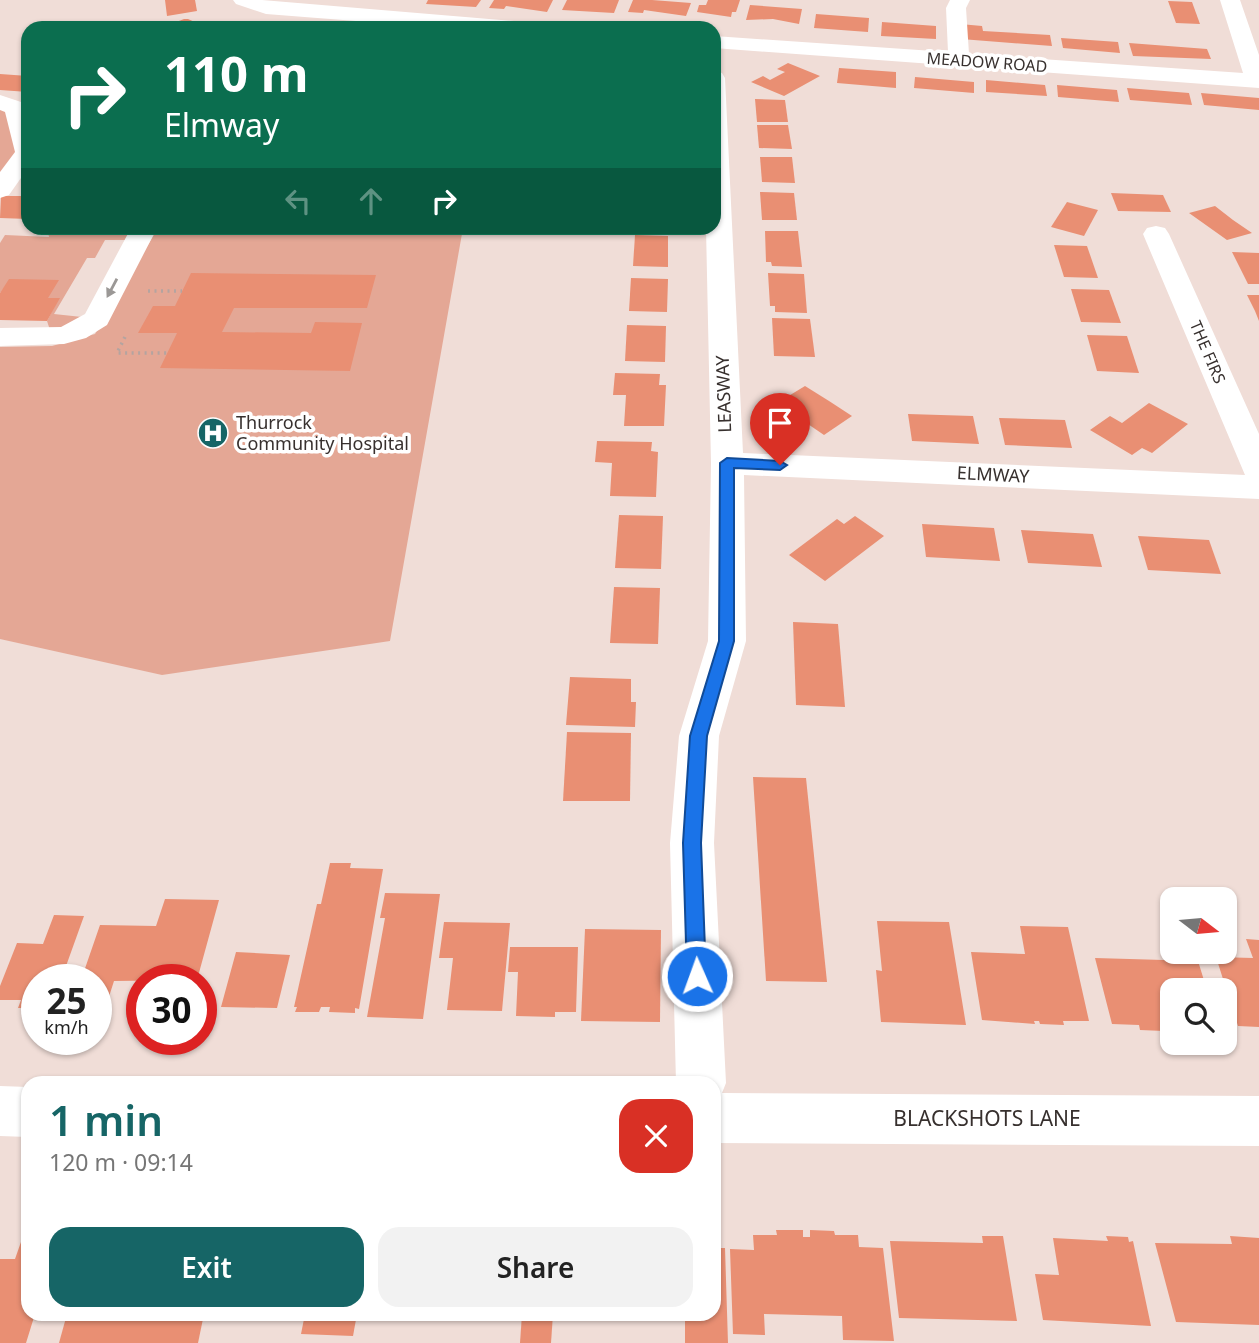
<!DOCTYPE html>
<meta charset="utf-8">
<style>
body{margin:0;font-family:"Noto Sans",sans-serif;background:#f2f2f2;color:#222;height:100vh;display:flex;flex-direction:column;font-size:26px;white-space:nowrap}
*{box-sizing:border-box;margin:0}
p{font-size:23px;color:#767676}
.icon{flex:none;width:38px;height:38px;fill:none;stroke:currentColor;stroke-width:2;stroke-linecap:round;stroke-linejoin:round}
.map{position:relative;flex:1;overflow:hidden}
.sheet{position:absolute;left:21px;top:1076px;width:700px;height:245px;display:flex;flex-direction:column;background:#fff;border-radius:21px;box-shadow:0 2px 5px #0004}
.sheet>*{flex:none}
.banner{position:absolute;left:21px;top:21px;width:700px;height:214px;border-radius:21px;box-shadow:0 2px 5px #0004;background:#0b6e4f;color:#fff;overflow:hidden}
.needle{width:46px;rotate:106deg}
.controls{position:absolute;left:1160px;top:887px;display:grid;gap:14px}
.controls a{display:grid;place-items:center;width:77px;height:77px;border-radius:14px;background:#fff;box-shadow:0 2px 5px #0004;font-size:35px}
.speed{position:absolute;left:21px;top:964px;display:flex;gap:14px;font-size:35px;font-weight:700;text-align:center}
.speed>*{display:grid;place-content:center;width:91px;height:91px;border-radius:50%;background:#fff;box-shadow:0 2px 5px #0004;line-height:1}
.speed small{font-size:18px;font-weight:400}
.speed .limit{border:10px solid #d22;background:#fff;color:#111}
.pin{position:absolute;display:grid;place-items:center;width:60px;height:60px;color:#fff;margin:-72px -30px;border-radius:50% 50% 50% 0;rotate:-45deg;box-shadow:0 0 7px #0007}
.pin .icon{rotate:45deg}
.me{position:absolute;width:77px;margin:-38px;rotate:358deg;stroke-linejoin:round;filter:drop-shadow(0 0 5px #0008)}
.turn{display:flex;align-items:center;gap:24px;height:147px;padding:0 28px;font-size:32px}
.turn .icon{width:91px;height:91px;stroke-width:2.5}
.turn b{display:block;font-size:49px;line-height:60px}
.lanes{display:flex;align-items:center;height:66px;padding:0 28px;background:#0003;justify-content:center;gap:35px;direction:ltr}
.lanes .off{opacity:.35}
.round{display:grid;place-items:center;flex:none;width:74px;height:74px;border-radius:21px;background:#f2f2f2}
.headline{display:flex;align-items:center;justify-content:space-between;height:119px;padding:0 28px}
h1{font-size:42px;font-weight:600;line-height:52px;color:#166566}
.cta{display:flex;gap:14px;margin-top:auto;padding:14px 28px}
.cta a{flex:1;height:80px;border-radius:21px;background:#166566;color:#fff;font-size:28px;font-weight:600;line-height:80px;text-align:center}
.cta a+a{background:#f2f2f2;color:#222}
.map>svg:first-child{display:block}
</style>
<div class="map">
<svg width="1259" height="1343" viewBox="0 0 1259 1343">
<rect width="100%" height="100%" fill="#f0ddd7"/>
<g fill="#e4a795">
<polygon points="0,109 8,110 18,156 0,179"/>
<polygon points="35,228 131,229 125,240 105,240 95,258 87,258 54,314 82,317 51,333 47,321 59,298 48,298 10,280 0,293 0,243 5,235 49,237 48,232 37,232"/>
<polygon points="158,228 463,228 390,641 162,675 0,639 0,347 52,346 95,334"/>
</g>
<g fill="#e98f73">
<polygon points="165,0 195,0 197,11 167,16"/>
<polygon points="428,0 481,0 476,7 426,4"/>
<polygon points="494,0 553,0 547,12 506,6 504,9 489,8"/>
<polygon points="567,0 619,0 614,13 562,10"/>
<polygon points="633,0 652,0 691,3 686,16 644,10 643,13 628,12"/>
<polygon points="708,0 740,0 736,12 732,12 731,17 697,12 699,5 706,5"/>
<polygon points="1168,1 1192,2 1200,24 1176,23"/>
<polygon points="750,5 802,9 799,24 773,19 746,20"/>
<polygon points="816,14 869,18 868,32 814,28"/>
<polygon points="188,19 208,28 161,28 184,19"/>
<polygon points="882,22 936,26 936,39 881,36"/>
<polygon points="960,24 982,26 983,31 1050,35 1052,46 961,39"/>
<polygon points="1061,38 1118,42 1120,53 1063,48"/>
<polygon points="1129,43 1207,49 1211,59 1133,56"/>
<polygon points="788,63 820,76 784,96 751,82 763,76 770,80 785,72 777,69"/>
<polygon points="839,68 896,72 896,88 837,83"/>
<polygon points="0,74 28,76 28,92 0,90"/>
<polygon points="915,77 974,82 974,93 914,88"/>
<polygon points="986,80 1045,85 1047,96 986,92"/>
<polygon points="1057,85 1117,90 1119,102 1058,97"/>
<polygon points="1127,88 1189,93 1192,105 1130,100"/>
<polygon points="1201,93 1259,98 1259,110 1204,105"/>
<polygon points="755,99 785,100 788,122 757,122"/>
<polygon points="757,125 788,125 792,149 759,148"/>
<polygon points="760,157 792,157 795,183 762,182"/>
<polygon points="28,191 28,219 0,218 1,196 24,196"/>
<polygon points="760,192 794,193 797,220 762,220"/>
<polygon points="1111,193 1163,195 1171,212 1118,211"/>
<polygon points="1067,202 1098,210 1084,236 1051,227"/>
<polygon points="1215,206 1233,220 1252,233 1227,240 1189,213"/>
<polygon points="765,231 798,231 802,267 772,266 771,262 766,262"/>
<polygon points="635,235 668,236 668,267 633,266"/>
<polygon points="1054,245 1087,246 1098,278 1064,277"/>
<polygon points="1232,252 1259,253 1259,284 1248,284"/>
<polygon points="191,273 376,275 367,308 234,308 222,332 311,333 315,322 362,323 350,371 160,368 177,333 138,333 153,306 175,306"/>
<polygon points="768,273 804,274 807,313 775,312 775,306 770,306"/>
<polygon points="631,278 668,279 667,312 629,311"/>
<polygon points="9,279 59,280 48,298 60,298 47,321 0,320 0,293"/>
<polygon points="1071,289 1109,290 1121,323 1081,322"/>
<polygon points="1247,295 1259,295 1259,321 1255,311"/>
<polygon points="772,318 810,319 815,357 774,356"/>
<polygon points="627,325 666,326 665,362 625,361"/>
<polygon points="1087,335 1127,336 1139,373 1097,371"/>
<polygon points="615,373 660,374 659,385 666,385 664,426 624,426 626,395 613,395"/>
<polygon points="805,386 829,401 852,416 824,435 777,403"/>
<polygon points="1149,403 1188,424 1152,453 1142,448 1132,455 1090,430 1110,416 1122,423"/>
<polygon points="908,414 973,416 979,444 912,441"/>
<polygon points="999,418 1065,420 1072,448 1005,445"/>
<polygon points="597,441 652,442 651,451 658,452 656,497 610,496 612,463 595,462"/>
<polygon points="619,515 663,516 661,569 615,568"/>
<polygon points="855,516 884,536 825,581 789,555 837,519 844,524"/>
<polygon points="922,524 994,528 1000,561 926,557"/>
<polygon points="1021,530 1093,534 1102,567 1028,563"/>
<polygon points="1138,536 1209,540 1221,574 1148,570"/>
<polygon points="614,587 660,588 658,644 610,643"/>
<polygon points="793,622 838,624 845,707 796,705"/>
<polygon points="570,677 631,679 631,702 636,702 635,727 566,725"/>
<polygon points="567,732 631,733 630,801 563,801"/>
<polygon points="753,777 806,778 827,982 766,981"/>
<polygon points="330,863 351,863 350,868 383,869 359,1009 355,1008 355,1013 329,1012 330,1007 321,1007 319,1012 295,1012 297,1007 294,1007 317,904 321,904"/>
<polygon points="385,893 440,894 423,1019 367,1017 385,918 380,918"/>
<polygon points="165,899 219,900 197,980 114,981 105,1009 96,1009 96,980 81,980 100,925 156,926"/>
<polygon points="54,915 84,916 61,980 37,980 37,1008 18,1008 21,1000 0,1000 0,986 17,943 43,944"/>
<polygon points="877,921 949,922 966,1025 881,1022 876,970 882,971"/>
<polygon points="444,922 510,923 502,1011 447,1010 453,958 439,958"/>
<polygon points="1020,926 1068,927 1089,1021 1063,1021 1064,1025 1040,1024 1039,1021 1034,1021 1035,1024 982,1020 971,952 1025,954"/>
<polygon points="585,929 661,930 660,1022 581,1021"/>
<polygon points="1246,939 1259,940 1259,1027 1238,1026 1216,957 1253,958"/>
<polygon points="510,947 578,947 576,1012 555,1012 555,1017 516,1016 518,972 508,972"/>
<polygon points="236,952 290,955 277,1008 221,1007"/>
<polygon points="1095,958 1198,961 1207,990 1172,990 1172,1031 1167,1031 1166,1027 1163,1027 1164,1031 1140,1030 1139,1025 1112,1024"/>
<polygon points="28,1222 28,1314 35,1314 26,1343 0,1343 0,1259 15,1259"/>
<polygon points="776,1230 803,1230 803,1237 810,1237 810,1230 834,1231 835,1235 858,1235 859,1247 883,1248 894,1341 843,1340 842,1316 764,1314 765,1335 733,1334 730,1249 754,1250 753,1235 777,1235"/>
<polygon points="982,1236 1003,1236 1017,1321 899,1318 890,1241 983,1243"/>
<polygon points="1106,1236 1128,1237 1129,1242 1133,1241 1151,1326 1043,1320 1035,1274 1059,1275 1053,1238 1108,1241"/>
<polygon points="1230,1236 1259,1238 1259,1325 1176,1322 1155,1243 1232,1244"/>
<polygon points="714,1248 725,1248 728,1343 685,1343 685,1314 714,1314"/>
<polygon points="67,1314 204,1314 198,1343 59,1343"/>
<polygon points="305,1314 357,1314 353,1336 301,1334"/>
<polygon points="522,1314 553,1314 551,1343 520,1343"/>
</g>
<g fill="none" stroke-linecap="round" stroke-linejoin="round">
<g stroke="#b4a4a0" stroke-width="3.5" stroke-dasharray="2 4.5" stroke-linecap="butt">
<polyline points="148,291 182,291"/>
<polyline points="125,337 117,353 168,353"/>
</g>
<g fill="#fff" fill-rule="evenodd">
<polygon points="233,0 262,0 526,22 533,24 536,28 446,28 266,14 236,4"/>
<polygon points="950,0 970,0 966,8 969,54 1243,73 1220,0 1240,0 1259,55 1259,88 714,48 714,36 948,52 946,8"/>
<polygon points="714,71 722,73 725,78 743,453 1245,475 1143,234 1147,228 1156,226 1165,228 1169,234 1259,434 1259,499 744,475 746,641 719,736 714,843 726,1083 722,1093 1259,1096 1259,1146 714,1143 714,1083 676,1083 670,843 679,736 708,641 711,463 706,228 714,228"/>
<polygon points="0,95 24,103 28,110 28,168 9,195 0,198 0,172 15,152 5,112 0,110"/>
<polygon points="131,228 157,228 107,325 86,338 64,344 0,346 0,328 61,327 85,314"/>
<polygon points="0,1086 28,1087 28,1137 0,1136"/>
</g>
</g>
<defs><path id="oneway-solid" d="M-6-.8H1V-3.2L6.5 0L1 3.2V.8H-6Z" transform="scale(1.75)"/></defs>
<use fill="#9b9896" href="#oneway-solid" transform="translate(112 288) rotate(118)"/>
<polygon fill="#1a73e8" stroke="#114b97" stroke-width="2" points="727,458 780,461 787,465 780,470 734,468 734,641 707,736 701,843 706,976 704,983 697,986 690,983 687,976 683,843 690,736 719,641 720,463"/>
<defs>
<g id="hospital-disc" transform="scale(1.575)"><circle r="9.5" fill="#166566" stroke="#fff"/><path d="M-5-5h3v3.5h4V-5h3V5h-3V1.5h-4V5h-3Z" fill="#fff"/></g>
</defs>
<g fill-rule="evenodd">
<use href="#hospital-disc" x="213" y="433"/>
</g>
<g text-anchor="middle" stroke-width="7" stroke-linejoin="round" paint-order="stroke">
<g font-size="16" fill="#37302e" stroke="#fff">
<text transform="translate(987 62) rotate(4)" y="6">MEADOW ROAD</text>
<text transform="translate(1208 352) rotate(67)" y="6">THE FIRS</text>
</g>
<g font-size="18" fill="#37302e" stroke="#fff">
<text transform="translate(724 394) rotate(-92)" y="6">LEASWAY</text>
<text transform="translate(993 475) rotate(3)" y="6">ELMWAY</text>
</g>
<g font-size="18" fill="#37302e" stroke="#fff" text-anchor="start">
<text x="236" y="429">Thurrock<tspan x="236" dy="21">Community Hospital</tspan></text>
</g>
<g font-size="21" fill="#37302e" stroke="#fff">
<text x="987" y="1126">BLACKSHOTS LANE</text>
</g>
</g>
</svg>
<div class="controls">
<a><svg class="needle" viewBox="-14 -14 28 28"><path d="M0-13l5 13h-10z" fill="#e53935"/><path d="M0 13l5-13h-10z" fill="#767676"/></svg></a>
<a><svg class="icon" aria-label="search" viewBox="0 0 24 24"><circle cx="10" cy="10" r="6"/><path d="M15 15l6 6"/></svg></a>
</div>
<div class="speed"><div>25<small>km/h</small></div><div class="limit">30</div></div>
<div class="pin" style="left:780px;top:465px;background:#d93025"><svg class="icon" aria-label="arrive" viewBox="0 0 24 24"><path d="M6 21V4h12l-3 4 3 4H6"/></svg></div>
<svg class="me" style="left:697px;top:976px" viewBox="-20 -20 40 40"><circle r="17" fill="#1a73e8" stroke="#fff" stroke-width="3"/><path d="M0-11L8 9 0 5-8 9z" fill="#fff"/></svg>
<div class="banner">
<div class="turn"><svg class="icon" aria-label="right" viewBox="0 0 24 24"><path d="M7 20v-9h11M14 6l5 5-5 5"/></svg><div><b>110 m</b>Elmway</div></div>
<div class="lanes"><svg class="icon off" aria-label="left" viewBox="0 0 24 24"><path d="M17 20v-9H6M10 6l-5 5 5 5"/></svg><svg class="icon off" aria-label="ahead" viewBox="0 0 24 24"><path d="M12 20V5M6 11l6-6 6 6"/></svg><svg class="icon" aria-label="right" viewBox="0 0 24 24"><path d="M7 20v-9h11M14 6l5 5-5 5"/></svg></div>
</div>
<section class="sheet">
<div class="headline"><div><h1>1 min</h1><p>120 m · 09:14</p></div><a class="round" style="background:#d93025;color:#fff"><svg class="icon" aria-label="close" viewBox="0 0 24 24"><path d="M6 6l12 12M18 6L6 18"/></svg></a></div>
<div class="cta"><a>Exit</a><a>Share</a></div>
</section>
</div>
